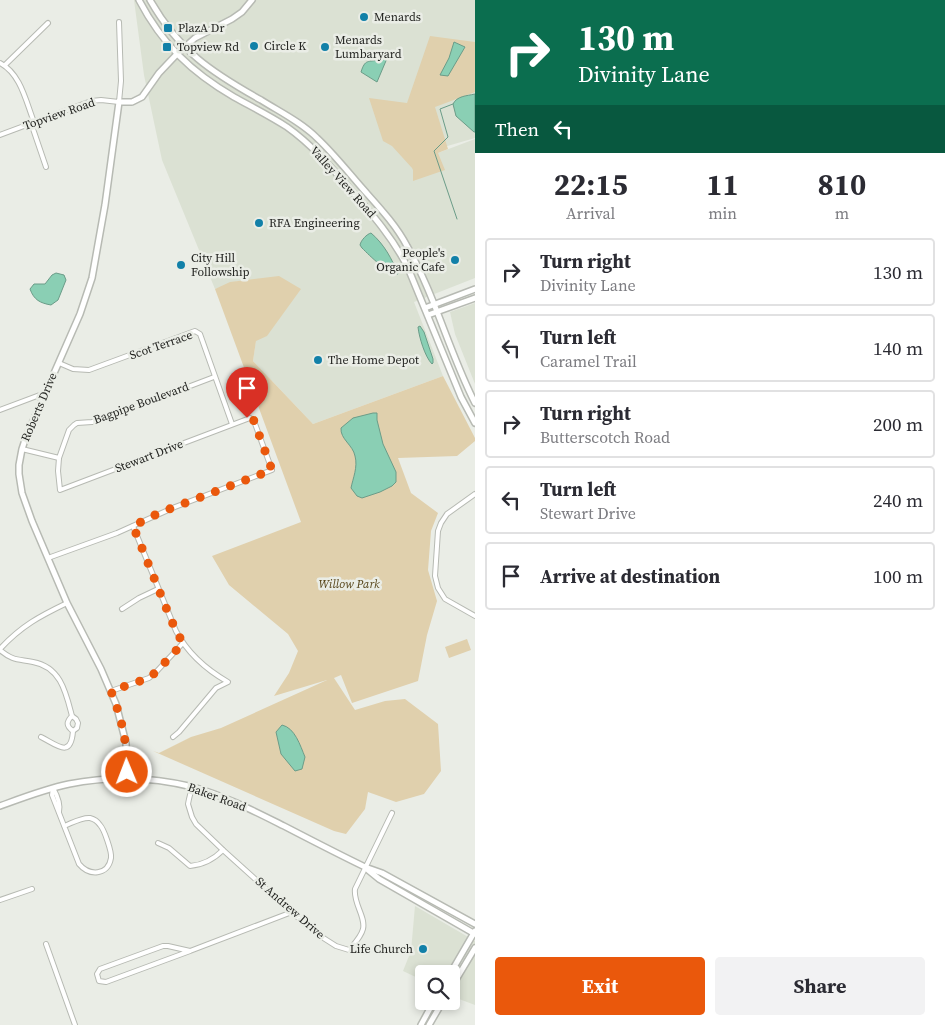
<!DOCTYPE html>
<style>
body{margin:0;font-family:"Source Serif 4",serif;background:#f2f2f3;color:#2b2b33;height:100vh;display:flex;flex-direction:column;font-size:19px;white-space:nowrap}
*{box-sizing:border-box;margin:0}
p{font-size:16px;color:#7c7c81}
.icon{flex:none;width:28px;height:28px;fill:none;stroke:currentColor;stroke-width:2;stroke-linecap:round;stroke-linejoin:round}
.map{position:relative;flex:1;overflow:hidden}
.drawer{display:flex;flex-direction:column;background:#fff;width:470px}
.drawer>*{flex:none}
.guide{background:#0b6e4f;color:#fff;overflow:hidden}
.tools{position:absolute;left:415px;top:965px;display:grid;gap:10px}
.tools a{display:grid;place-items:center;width:45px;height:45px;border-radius:5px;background:#fff;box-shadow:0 2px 8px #0003;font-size:25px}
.pin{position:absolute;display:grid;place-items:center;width:42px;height:42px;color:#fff;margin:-51px -21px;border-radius:50% 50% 50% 0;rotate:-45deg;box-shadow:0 0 5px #0007}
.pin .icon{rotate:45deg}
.me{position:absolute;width:55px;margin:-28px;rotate:359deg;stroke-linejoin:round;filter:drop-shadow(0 0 4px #0008)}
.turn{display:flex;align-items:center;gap:18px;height:105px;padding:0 20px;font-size:22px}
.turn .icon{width:65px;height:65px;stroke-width:2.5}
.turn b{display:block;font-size:35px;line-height:42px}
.then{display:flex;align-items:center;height:48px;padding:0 20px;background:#0003;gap:10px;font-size:19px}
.eta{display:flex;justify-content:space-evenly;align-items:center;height:85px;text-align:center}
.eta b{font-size:30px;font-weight:700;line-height:35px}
.cta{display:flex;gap:10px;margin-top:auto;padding:10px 20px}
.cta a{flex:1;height:58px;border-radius:5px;background:#ea580c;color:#fff;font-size:20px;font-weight:700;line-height:58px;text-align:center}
.cta a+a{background:#f2f2f3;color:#2b2b33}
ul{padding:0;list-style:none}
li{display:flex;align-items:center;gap:15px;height:68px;margin:0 10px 8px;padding:0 10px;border:2px solid #e1e1e2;border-radius:5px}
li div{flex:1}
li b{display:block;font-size:19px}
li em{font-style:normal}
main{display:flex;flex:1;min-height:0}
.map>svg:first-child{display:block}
</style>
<main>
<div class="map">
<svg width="475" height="1025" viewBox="0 0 475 1025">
<rect width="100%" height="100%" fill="#eaede6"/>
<g fill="#dbe1d3">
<polygon points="134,0 475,0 475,138 437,149 438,153 475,139 475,278 414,302 443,376 313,424 253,361 256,340 238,281 215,289 162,160 144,75"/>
<polygon points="475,303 475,384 455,334 450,312"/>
<polygon points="415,906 475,941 475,1005 451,996 451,974 424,974 424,981 403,971 411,951"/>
</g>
<g fill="#e0d0ad">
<polygon points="430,36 475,42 475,92 435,107 448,149 438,153 445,170 413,181 413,170 412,168 392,146 383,141 369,98 407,103"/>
<polygon points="279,276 301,289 267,336 256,341 253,361 313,424 443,376 475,438 475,441 457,456 398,458 411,493 438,513 431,531 428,570 437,601 427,635 418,681 352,703 341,675 334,678 355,710 385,701 405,699 438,724 441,771 424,794 396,802 368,792 365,809 346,834 334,831 153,751 159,753 191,737 221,728 327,680 274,696 289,673 298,651 288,634 229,585 212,556 301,522 215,289 230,282"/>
<polygon points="467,639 471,650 449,658 445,647"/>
</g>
<g fill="#8acfb4" stroke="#6b9c88">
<polygon points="454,42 465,47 448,76 440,75 449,58"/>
<path d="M388,56L377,82L361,72C365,59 368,62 379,60C382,59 385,57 388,56Z"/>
<path d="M475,94V132H474L456,116L453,104C457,96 466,96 475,94Z"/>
<path d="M371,233C384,244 392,259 398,274C388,274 370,256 362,248L360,245C361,240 367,234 371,233Z"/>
<path d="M56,273L64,275L66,280L58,300L51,305C40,303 34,300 30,289L34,284H45L52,275Z"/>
<path d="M420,326L424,332L433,359V363L432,364C425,357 419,337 418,327Z"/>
<path d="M373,413H377V420L383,444L396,472V482L392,486L380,492L362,498L357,496L351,488C353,478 358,467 355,456C353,445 340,439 341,428L353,418Z"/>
<path d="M282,725C295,728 300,745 305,757L302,769L295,771L281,754L276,732Z"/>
</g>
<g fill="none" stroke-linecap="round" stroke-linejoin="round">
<polyline stroke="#6b9c88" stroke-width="1" points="453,104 440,109 448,137 434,151 457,219"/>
<g stroke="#b7bab3" stroke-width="6">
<g id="street">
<path d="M0,63C21,74 26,102 34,122"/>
<polyline points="5,65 48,23"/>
<polyline points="31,123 46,167"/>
<polyline points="0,135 91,101 101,100 119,102 121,81 119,22"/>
<polyline points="59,363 73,369 89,370 195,331 200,334 232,424"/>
<polyline points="0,410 45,393"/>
<polyline points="22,449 59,458"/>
<polyline points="475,494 447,514 441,523 438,531 435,576 438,588 445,599 475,616"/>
<path d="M133,526L176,631C187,652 207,670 228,682L216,688L179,732L173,737"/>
<polyline points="48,558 117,533 175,507 272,470 254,421 250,418 60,490 58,471 59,458 69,430 74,425 77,423 92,422 106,418 214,377"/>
<polyline points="122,609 139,598 158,589"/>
<path d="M0,649C21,626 40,616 67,603"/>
<path d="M0,650C13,661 18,659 33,662C61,667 66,693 72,716L76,719L78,723L77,728L73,731C71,759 57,745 41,737"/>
<polyline points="111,691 149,678 157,671 183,643"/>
<path d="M72,716C66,722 66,726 73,731"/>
<path d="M192,787L189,799L188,804L192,817L196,824L223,850L314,932L336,946L349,950C354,944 361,937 363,929C366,917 353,903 355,889L392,813"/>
<path d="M53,788L52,795L79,864C89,876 108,876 111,858C112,852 104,829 100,825C98,822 94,819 90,818C82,817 72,823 64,826"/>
<path d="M53,788C57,795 61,803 59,812"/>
<path d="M158,843L169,848L190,866C203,865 214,859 223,850"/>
<polyline points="0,900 32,889"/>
<polyline points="46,944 75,1025"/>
<polyline points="190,951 106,982 99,981 97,974 100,969 163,946 168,946 190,951 292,912"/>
</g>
</g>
<g stroke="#b7bab3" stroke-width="8">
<g id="secondary">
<path d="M139,0C162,44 191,72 234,97C252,107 270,116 287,127C311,144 330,166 350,189C372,214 393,238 408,268L461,397L475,423"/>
<path d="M150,0C179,51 211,72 261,100C280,112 301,122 317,138C334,154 348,172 363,189C379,207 396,225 407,246C435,295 449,352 475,403"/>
<polyline points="425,308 475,289"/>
<polyline points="428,315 475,298"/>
<polyline points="127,779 126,743 116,704 101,669 67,603 32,521 22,493 19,474 19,465 22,449 26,437 80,314 92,278 105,205 119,102 132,102 142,97 159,73 177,54 195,38 232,19 242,12 252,0"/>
<path d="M0,806C22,798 45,789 69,784C109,776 153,777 193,787C225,796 254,811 284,826C311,840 338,854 365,867L382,873L475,924"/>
<polyline points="368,870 379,879 475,934"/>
<polyline points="450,974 475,931"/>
<polyline points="451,988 475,948"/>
<polyline points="421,1025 434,1001"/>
<polyline points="429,1025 443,1001"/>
</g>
</g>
<use href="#street" stroke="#fff" stroke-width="4"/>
<use href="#secondary" stroke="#fff" stroke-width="5"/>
</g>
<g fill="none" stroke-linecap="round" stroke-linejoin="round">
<path stroke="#ea580c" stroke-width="9" stroke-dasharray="0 16.2" d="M127,772C127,740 122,720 111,691L149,678L157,671L183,643L176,631L167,610L133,526L159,513L272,470L254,421L253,419L247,418"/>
</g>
<g fill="#1280a8" stroke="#eaede6" stroke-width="2">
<circle cx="364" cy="17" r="5"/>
<rect x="163" y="23" width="10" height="10" rx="2.5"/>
<circle cx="254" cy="46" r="5"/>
<rect x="162" y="42" width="10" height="10" rx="2.5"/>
<circle cx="325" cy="47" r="5"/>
<circle cx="259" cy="223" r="5"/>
<circle cx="455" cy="260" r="5"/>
<circle cx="181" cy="265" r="5"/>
<circle cx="318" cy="360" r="5"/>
<circle cx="423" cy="949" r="5"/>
</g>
<g text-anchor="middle" stroke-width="5" stroke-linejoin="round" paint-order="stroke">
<g font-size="12" fill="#232421" stroke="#eaede6" text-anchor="start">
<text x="374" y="21">Menards</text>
<text x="178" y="32">PlazA Dr</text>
<text x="335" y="44">Menards<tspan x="335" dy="14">Lumbaryard</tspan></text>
<text x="264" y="50">Circle K</text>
<text x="177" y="51">Topview Rd</text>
<text x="269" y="227">RFA Engineering</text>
<text x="445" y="257" text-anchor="end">People's<tspan x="445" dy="14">Organic Cafe</tspan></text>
<text x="191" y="262">City Hill<tspan x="191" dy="14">Followship</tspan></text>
<text x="328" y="364">The Home Depot</text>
<text x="413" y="953" text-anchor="end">Life Church</text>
</g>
<g font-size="12" fill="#232421" stroke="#eaede6">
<text transform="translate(59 114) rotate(-19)" y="4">Topview Road</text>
<text transform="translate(343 182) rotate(48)" y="4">Valley View Road</text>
<text transform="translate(161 345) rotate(-19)" y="4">Scot Terrace</text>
<text transform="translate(141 403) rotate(-20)" y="4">Bagpipe Boulevard</text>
<text transform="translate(39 407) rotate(-67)" y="4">Roberts Drive</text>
<text transform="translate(149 456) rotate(-21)" y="4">Stewart Drive</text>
<text transform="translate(217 797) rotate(20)" y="4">Baker Road</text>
<text transform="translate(290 908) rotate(41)" y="4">St Andrew Drive</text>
</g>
<g font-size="12" font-style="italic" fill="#554317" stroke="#eaede6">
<text x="349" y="588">Willow Park</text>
</g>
</g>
</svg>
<div class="tools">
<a><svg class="icon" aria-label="search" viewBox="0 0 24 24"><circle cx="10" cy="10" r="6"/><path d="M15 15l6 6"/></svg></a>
</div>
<div class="pin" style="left:247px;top:418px;background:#d93025"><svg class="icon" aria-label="arrive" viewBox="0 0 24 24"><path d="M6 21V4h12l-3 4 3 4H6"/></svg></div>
<svg class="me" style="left:127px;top:772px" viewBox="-20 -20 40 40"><circle r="17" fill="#ea580c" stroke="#fff" stroke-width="3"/><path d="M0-11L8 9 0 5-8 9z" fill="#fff"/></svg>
</div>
<section class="drawer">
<div class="guide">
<div class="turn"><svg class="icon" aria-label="right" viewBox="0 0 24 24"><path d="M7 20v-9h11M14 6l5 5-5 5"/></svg><div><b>130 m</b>Divinity Lane</div></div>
<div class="then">Then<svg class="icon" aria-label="left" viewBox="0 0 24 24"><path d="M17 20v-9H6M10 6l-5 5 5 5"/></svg></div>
</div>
<div class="eta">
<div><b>22:15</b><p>Arrival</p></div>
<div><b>11</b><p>min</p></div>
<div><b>810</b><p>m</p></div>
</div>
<ul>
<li><svg class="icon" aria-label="right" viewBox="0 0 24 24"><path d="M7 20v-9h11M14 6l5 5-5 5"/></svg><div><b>Turn right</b><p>Divinity Lane</p></div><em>130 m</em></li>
<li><svg class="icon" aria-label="left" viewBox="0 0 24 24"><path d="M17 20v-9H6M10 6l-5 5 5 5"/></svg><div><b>Turn left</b><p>Caramel Trail</p></div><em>140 m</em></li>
<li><svg class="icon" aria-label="right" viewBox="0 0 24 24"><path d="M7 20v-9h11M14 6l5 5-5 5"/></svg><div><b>Turn right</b><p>Butterscotch Road</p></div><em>200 m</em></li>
<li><svg class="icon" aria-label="left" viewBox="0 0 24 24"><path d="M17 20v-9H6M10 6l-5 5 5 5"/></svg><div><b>Turn left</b><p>Stewart Drive</p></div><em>240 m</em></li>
<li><svg class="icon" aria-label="arrive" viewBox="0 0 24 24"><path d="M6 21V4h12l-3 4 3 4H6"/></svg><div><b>Arrive at destination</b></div><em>100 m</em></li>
</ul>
<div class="cta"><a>Exit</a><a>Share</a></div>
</section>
</main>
